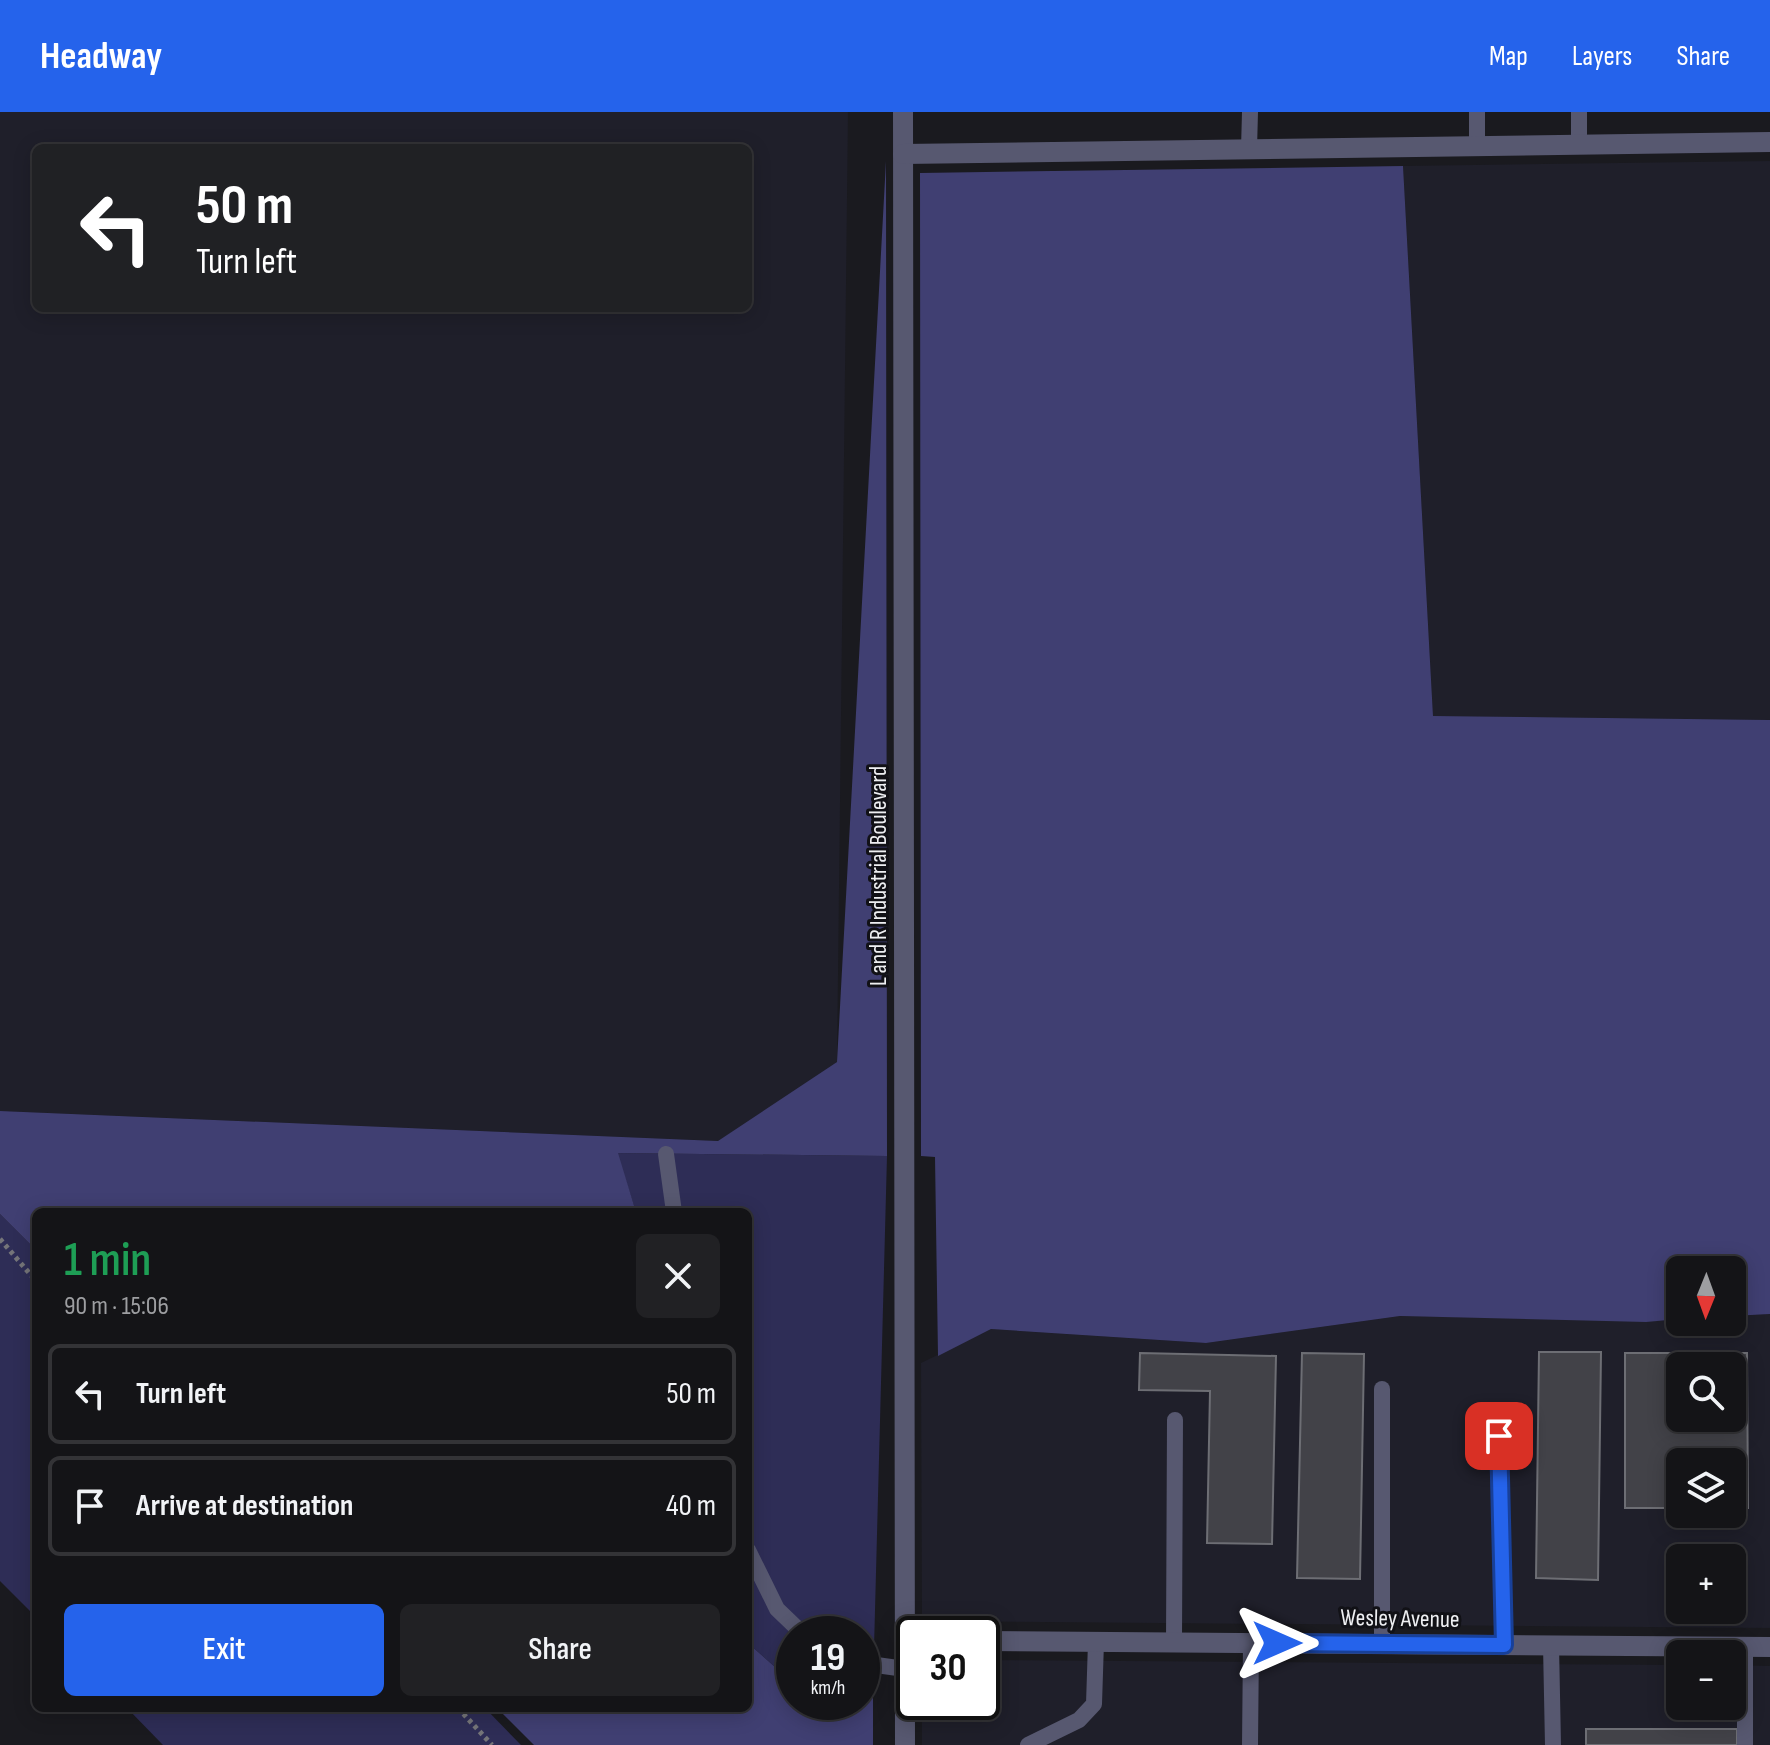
<!DOCTYPE html>
<meta charset="utf-8">
<style>
body{margin:0;font-family:"Sofia Sans Condensed",sans-serif;background:#212124;color:#f1f3f6;height:100vh;display:flex;flex-direction:column;font-size:30px;white-space:nowrap}
*{box-sizing:border-box;margin:0}
p{font-size:26px;color:#9d9ea1}
.icon{flex:none;width:44px;height:44px;fill:none;stroke:currentColor;stroke-width:2;stroke-linecap:round;stroke-linejoin:round}
.map{position:relative;flex:1;overflow:hidden}
.details{position:absolute;left:32px;top:1096px;width:720px;height:504px;display:flex;flex-direction:column;background:#141417;border-radius:12px;box-shadow:0 4px 20px #0003,0 0 0 2px #333336}
.details>*{flex:none}
.guide{position:absolute;left:32px;top:32px;width:720px;height:168px;border-radius:12px;box-shadow:0 4px 20px #0003,0 0 0 2px #333336;background:#202124;color:#fff;overflow:hidden}
.needle{width:52px;rotate:181deg}
.fabs{position:absolute;left:1666px;top:1144px;display:grid;gap:16px}
.fabs a{display:grid;place-items:center;width:80px;height:80px;border-radius:12px;background:#141417;box-shadow:0 4px 20px #0003,0 0 0 2px #333336;font-size:40px}
.speed{position:absolute;left:776px;top:1504px;display:flex;gap:16px;font-size:40px;font-weight:700;text-align:center}
.speed>*{display:grid;place-content:center;width:104px;height:104px;border-radius:50%;background:#141417;box-shadow:0 4px 20px #0003,0 0 0 2px #333336;line-height:1}
.speed small{font-size:20px;font-weight:400}
.speed .limit{border:4px solid #111;border-radius:12px;background:#fff;color:#111}
.pin{position:absolute;display:grid;place-items:center;width:68px;height:68px;color:#fff;margin:-34px;border-radius:16px;box-shadow:0 4px 12px #0006}
.me{position:absolute;width:88px;margin:-44px;rotate:90deg;stroke-linejoin:round;filter:drop-shadow(0 0 6px #0008)}
.turn{display:flex;align-items:center;gap:28px;height:168px;padding:0 32px;font-size:36px}
.turn .icon{width:104px;height:104px;stroke-width:2.5}
.turn b{display:block;font-size:56px;line-height:68px}
.round{display:grid;place-items:center;flex:none;width:84px;height:84px;border-radius:12px;background:#212124}
.head{display:flex;align-items:center;justify-content:space-between;height:136px;padding:0 32px}
h1{font-size:48px;font-weight:600;line-height:60px;color:#1e9e55}
.primary-button{display:flex;gap:16px;margin-top:auto;padding:16px 32px}
.primary-button a{flex:1;height:92px;border-radius:12px;background:#2563eb;color:#fff;font-size:32px;font-weight:600;line-height:92px;text-align:center}
.primary-button a+a{background:#212124;color:#f1f3f6}
ul{padding:0;list-style:none}
li{display:flex;align-items:center;gap:24px;height:100px;margin:0 16px 12px;padding:0 16px;border:4px solid #333336;border-radius:12px}
li div{flex:1}
li b{display:block;font-size:30px}
li em{font-style:normal}
header{display:flex;align-items:center;gap:48px;box-sizing:border-box;height:112px;padding:0 40px;background:#2563eb;color:#fff}
header strong{font-size:38px}
nav{display:flex;gap:44px;margin-inline-start:auto;font-size:28px}
.map>svg:first-child{display:block}
</style>
<header>
<strong>Headway</strong>
<nav><a>Map</a><a>Layers</a><a>Share</a></nav>
</header>
<div class="map">
<svg width="1770" height="1633" viewBox="0 0 1770 1633">
<rect width="100%" height="100%" fill="#1a1a1f"/>
<g fill="#1f1f2a" fill-rule="evenodd">
<path d="M0,0H848L837,950L719,1029L0,999ZM36,36H748V196H36Z"/>
<polygon points="1770,49 1770,608 1433,604 1403,54"/>
<path d="M1770,1202V1516L922,1509L921,1251L991,1217L1206,1231L1400,1204L1732,1210V1204ZM1680,1254H1732V1306H1680ZM1680,1350H1732V1402H1680ZM1680,1446H1732V1498H1680Z"/>
<polygon points="982,1548 1680,1553 1680,1594 1732,1594 1732,1553 1770,1554 1770,1633 922,1633 922,1590 982,1590"/>
</g>
<g fill="#2e2d56">
<polygon points="617,1041 887,1044 873,1574 862,1573 862,1522 794,1522 794,1566 784,1563 748,1531 748,1100 636,1100"/>
<polygon points="0,1102 36,1138 36,1505 0,1469"/>
<polygon points="127,1596 485,1596 521,1633 163,1633"/>
</g>
<g fill="#403f72">
<polygon points="886,49 887,1044 618,1041 636,1100 36,1100 36,1138 0,1102 0,999 718,1029 837,950"/>
<polygon points="1403,54 1433,604 1770,608 1770,1202 1732,1204 1732,1158 1680,1158 1680,1207 1646,1210 1400,1204 1206,1231 991,1217 938,1244 935,1045 921,1044 920,61"/>
<polygon points="748,1531 784,1563 794,1566 794,1590 862,1590 862,1573 873,1574 873,1633 534,1633 497,1596 748,1596"/>
</g>
<g fill="#424248" stroke="#6d6e74" stroke-width="2" fill-rule="evenodd">
<polygon points="1539,1240 1601,1240 1598,1468 1536,1466"/>
<polygon points="1140,1241 1276,1244 1272,1432 1207,1431 1210,1279 1139,1278"/>
<polygon points="1302,1241 1364,1242 1360,1467 1297,1466"/>
<path d="M1625,1241H1747L1748,1396H1732V1350H1680V1396H1625ZM1680,1254H1732V1306H1680Z"/>
<rect x="1586" y="1617" width="151" height="16"/>
</g>
<g fill="none" stroke-linecap="round" stroke-linejoin="round">
<g stroke="#757579" stroke-width="5" stroke-dasharray="4 4" stroke-linecap="butt">
<polyline points="0,1127 36,1169"/>
<polyline points="458,1596 492,1633"/>
</g>
<g stroke="#575870" stroke-width="16">
<polyline points="1477,0 1477,34"/>
<polyline points="1579,32 1579,0"/>
<polyline points="1249,37 1250,0"/>
<polyline points="666,1042 674,1100"/>
<polyline points="1499,1324 1504,1533"/>
<polyline points="748,1438 777,1497 803,1522"/>
<polyline points="1174,1530 1175,1308"/>
<polyline points="1382,1532 1382,1277"/>
<polyline points="1551,1533 1553,1633"/>
<polyline points="1745,1534 1745,1633"/>
<polyline points="862,1551 905,1557"/>
<polyline points="1028,1633 1079,1608 1094,1592 1096,1530"/>
<polyline points="1250,1633 1251,1531"/>
</g>
<g stroke="#575870" stroke-width="20">
<polyline points="903,0 905,1633"/>
<polyline points="903,42 1770,30"/>
<polyline points="982,1529 1770,1535"/>
</g>
</g>
<g fill="none" stroke-linecap="round" stroke-linejoin="round">
<g stroke="#184099" stroke-width="20">
<polyline id="route" points="1277,1531 1504,1533 1499,1324"/>
</g>
<use href="#route" stroke="#2563eb" stroke-width="14"/>
</g>
<g text-anchor="middle" stroke-width="6" stroke-linejoin="round" paint-order="stroke">
<g font-size="24" fill="#eeeff2" stroke="#111116">
<text transform="translate(878 764) rotate(-90)" y="8">L and R Industrial Boulevard</text>
<text transform="translate(1400 1506) rotate(1)" y="8">Wesley Avenue</text>
</g>
</g>
</svg>
<div class="fabs">
<a><svg class="needle" viewBox="-14 -14 28 28"><path d="M0-13l5 13h-10z" fill="#e53935"/><path d="M0 13l5-13h-10z" fill="#9d9ea1"/></svg></a>
<a><svg class="icon" aria-label="search" viewBox="0 0 24 24"><circle cx="10" cy="10" r="6"/><path d="M15 15l6 6"/></svg></a>
<a><svg class="icon" aria-label="layers" viewBox="0 0 24 24"><path d="M12 4l9 5-9 5-9-5zM3 14l9 5 9-5"/></svg></a>
<a>+</a>
<a>−</a>
</div>
<div class="speed"><div>19<small>km/h</small></div><div class="limit">30</div></div>
<div class="pin" style="left:1499px;top:1324px;background:#d93025"><svg class="icon" aria-label="arrive" viewBox="0 0 24 24"><path d="M6 21V4h12l-3 4 3 4H6"/></svg></div>
<svg class="me" style="left:1277px;top:1531px" viewBox="-20 -20 40 40"><path d="M0-17L14 15 0 8-14 15z" fill="#2563eb" stroke="#fff" stroke-width="4"/></svg>
<div class="guide">
<div class="turn"><svg class="icon" aria-label="left" viewBox="0 0 24 24"><path d="M17 20v-9H6M10 6l-5 5 5 5"/></svg><div><b>50 m</b>Turn left</div></div>
</div>
<section class="details">
<div class="head"><div><h1>1 min</h1><p>90 m · 15:06</p></div><a class="round"><svg class="icon" aria-label="close" viewBox="0 0 24 24"><path d="M6 6l12 12M18 6L6 18"/></svg></a></div>
<ul>
<li><svg class="icon" aria-label="left" viewBox="0 0 24 24"><path d="M17 20v-9H6M10 6l-5 5 5 5"/></svg><div><b>Turn left</b></div><em>50 m</em></li>
<li><svg class="icon" aria-label="arrive" viewBox="0 0 24 24"><path d="M6 21V4h12l-3 4 3 4H6"/></svg><div><b>Arrive at destination</b></div><em>40 m</em></li>
</ul>
<div class="primary-button"><a>Exit</a><a>Share</a></div>
</section>
</div>
